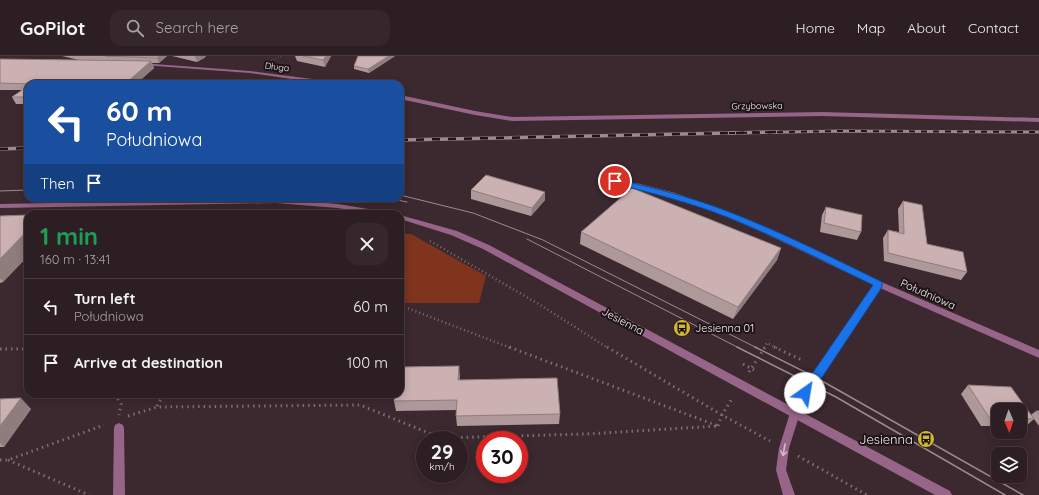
<!DOCTYPE html>
<meta charset="utf-8">
<style>
body{margin:0;font-family:Quicksand,sans-serif;background:#35272b;color:#f1f3f6;height:100vh;display:flex;flex-direction:column;font-size:15px;white-space:nowrap}
*{box-sizing:border-box;margin:0}
p{font-size:13px;color:#a7a2a6}
.icon{flex:none;width:22px;height:22px;fill:none;stroke:currentColor;stroke-width:2;stroke-linecap:round;stroke-linejoin:round}
.map{position:relative;flex:1;overflow:hidden}
.panel{position:absolute;left:24px;top:154px;width:380px;height:188px;display:flex;flex-direction:column;background:#2d1e23;border-radius:12px;box-shadow:0 2px 10px #0003,0 0 0 1px #483c41}
.panel>*{flex:none}
.banner{position:absolute;left:24px;top:24px;width:380px;height:122px;border-radius:12px;box-shadow:0 2px 10px #0003,0 0 0 1px #483c41;background:#1a4fa0;color:#fff;overflow:hidden}
.needle{width:26px;rotate:178deg}
.tools{position:absolute;left:991px;top:347px;display:grid;gap:8px}
.tools a{display:grid;place-items:center;width:36px;height:36px;border-radius:8px;background:#2d1e23;box-shadow:0 2px 10px #0003,0 0 0 1px #483c41;font-size:20px}
.speed{position:absolute;left:416px;top:375px;display:flex;gap:8px;font-size:20px;font-weight:700;text-align:center}
.speed>*{display:grid;place-content:center;width:52px;height:52px;border-radius:50%;background:#2d1e23;box-shadow:0 2px 10px #0003,0 0 0 1px #483c41;line-height:1}
.speed small{font-size:10px;font-weight:400}
.speed .limit{border:6px solid #d22;background:#fff;color:#111}
.pin{position:absolute;display:grid;place-items:center;width:34px;height:34px;color:#fff;margin:-17px;border:2px solid #fff;border-radius:50%;box-shadow:0 1px 4px #0007}
.me{position:absolute;width:44px;margin:-22px;rotate:32deg;stroke-linejoin:round;filter:drop-shadow(0 0 3px #0008)}
.turn{display:flex;align-items:center;gap:14px;height:84px;padding:0 16px;font-size:18px}
.turn .icon{width:52px;height:52px;stroke-width:2.5}
.turn b{display:block;font-size:28px;line-height:34px}
.then{display:flex;align-items:center;height:38px;padding:0 16px;background:#0003;gap:8px;font-size:15px}
.round{display:grid;place-items:center;flex:none;width:42px;height:42px;border-radius:12px;background:#35272b}
.summary{display:flex;align-items:center;justify-content:space-between;height:68px;padding:0 16px}
h1{font-size:24px;font-weight:700;line-height:30px;color:#1e9e55}
ul{padding:0;list-style:none}
li{display:flex;align-items:center;gap:12px;height:56px;padding:0 16px;border-top:1px solid #483c41}
li div{flex:1}
li b{display:block;font-size:15px}
li em{font-style:normal}
header{display:flex;align-items:center;gap:24px;box-sizing:border-box;height:56px;padding:0 20px;background:#2d1e23;border-bottom:1px solid #483c41}
header strong{font-size:19px}
nav{display:flex;gap:22px;margin-inline-start:auto;font-size:14px}
.search{width:280px;height:36px;background:#35272b;display:flex;align-items:center;gap:10px;box-sizing:border-box;padding:0 14px;border-radius:12px;color:#a7a2a6;font-size:15px}
.map>svg:first-child{display:block}
</style>
<header>
<strong>GoPilot</strong>
<div class="search"><svg class="icon" aria-label="search" viewBox="0 0 24 24"><circle cx="10" cy="10" r="6"/><path d="M15 15l6 6"/></svg>Search here</div>
<nav><a>Home</a><a>Map</a><a>About</a><a>Contact</a></nav>
</header>
<div class="map">
<svg width="1039" height="439" viewBox="0 0 1039 439">
<rect width="100%" height="100%" fill="#3c282f"/>
<polygon fill="#80341e" points="400,178 411,178 486,220 479,247 400,247"/>
<g fill="none" stroke-linecap="round" stroke-linejoin="round">
<polyline stroke="#7f6d73" stroke-width="1.5" stroke-dasharray="0.5 2" stroke-linecap="butt" points="269,6 281,0"/>
<g stroke="#7f6d73" stroke-width="2.5" stroke-dasharray="1 3" stroke-linecap="butt">
<polyline points="430,185 542,250 608,292"/>
<polyline points="400,252 407,252 511,292"/>
<polyline points="764,292 767,287 777,292"/>
</g>
<g stroke="#7f6d73" stroke-width="3" stroke-dasharray="1.5 4" stroke-linecap="butt">
<polyline points="607,291 722,359 770,385"/>
<polyline points="774,291 804,305"/>
<polyline points="0,293 28,293"/>
<polyline points="743,308 756,315"/>
<polyline points="749,316 765,291"/>
<polyline points="115,338 121,348 119,359"/>
<polyline points="157,350 164,338"/>
<polyline points="128,360 157,351 360,349 441,382 586,378 718,370 509,291"/>
<polyline points="718,370 722,359 733,341"/>
<polyline points="798,400 867,439"/>
<polyline points="0,404 8,404 104,369"/>
<polyline points="8,404 89,439"/>
</g>
<polygon fill="#966587" fill-rule="evenodd" points="119,367 123,369 124,372 125,439 113,439 114,372 115,369"/>
<g fill="#966587" fill-rule="evenodd">
<polygon points="140,7 250,15 336,26 339,28 325,28 250,17 142,9 140,9"/>
<polygon points="400,39 475,55 512,61 822,56 1039,62 1039,66 822,60 512,65 475,59 400,43"/>
<path d="M606,122L640,128L675,137L739,160L886,228L1039,294V302L880,232L813,331L800,357L789,392L786,414L795,439H783L776,414L779,392L790,357L807,325L874,229C807,199 742,163 672,140C650,133 627,131 604,125L603,124Z"/>
</g>
<g fill="#966587" fill-rule="evenodd">
<polygon points="276,143 338,148 386,156 390,158 373,158 338,152 276,147 0,152 0,148"/>
<polygon points="400,159 457,175 489,189 950,435 952,439 935,439 483,193 451,179 400,163"/>
</g>
<g stroke="#9b8a90" stroke-width="1">
<polyline points="0,135 28,134"/>
<polyline points="400,139 473,157 543,184 757,292"/>
<polyline points="387,142 407,146"/>
<polyline points="527,183 739,292"/>
</g>
<g stroke="#9b8a90" stroke-width="1.5">
<polyline points="737,291 836,341 1005,439"/>
<polyline points="755,291 815,321 1023,439"/>
</g>
<g stroke="#9b8a90" stroke-width="3">
<polyline id="rail-far1" points="729,77 840,75 1039,76"/>
</g>
<g stroke="#9b8a90" stroke-width="3.5">
<g id="rail">
<polyline points="400,84 778,76"/>
<polyline points="0,93 28,92"/>
</g>
</g>
<use href="#rail-far1" stroke="#1d1417" stroke-width="2" stroke-dasharray="6" stroke-linecap="butt"/>
<use href="#rail" stroke="#1d1417" stroke-width="2.5" stroke-dasharray="8" stroke-linecap="butt"/>
</g>
<g fill="#af9899">
<polygon points="62,0 167,0 159,7 152,7 154,12 136,28 28,28 28,48 16,48 12,41 22,34 0,34 0,3 79,4"/>
<polygon points="172,0 206,0 204,2 197,6"/>
<polygon points="295,0 331,0 325,11 297,5"/>
<polygon points="395,0 369,17 354,13 354,10"/>
<polygon points="471,134 545,144 531,160 471,143"/>
<polygon points="903,145 927,188 967,216 961,224 884,205 883,182 888,174 899,176 898,153"/>
<polygon points="826,151 861,176 857,184 820,176 822,159"/>
<polygon points="28,159 28,200 3,226 0,227 0,160"/>
<polygon points="581,176 781,192 777,204 733,263 580,188"/>
<polygon points="400,297 405,307 404,311 460,320 460,324 560,358 559,368 457,370 456,360 456,354 396,355 394,345 394,340 339,340 338,338 400,338"/>
<polygon points="968,329 1031,359 1036,355 1039,355 1039,370 1034,363 1025,371 1020,371 1020,354 998,354 998,370 981,370 961,338"/>
<polygon points="176,338 239,338 238,340 178,340"/>
<polygon points="0,343 31,353 4,391 0,391"/>
</g>
<g fill="#8f7c7d">
<polygon points="159,0 167,0 159,7 157,2"/>
<polygon points="195,0 206,0 204,2 197,6"/>
<polygon points="326,0 331,0 325,11 323,4"/>
<polygon points="389,0 395,0 369,17 368,13"/>
<polygon points="151,5 154,12 136,28 125,28"/>
<polygon points="545,136 545,144 531,160 532,152"/>
<polygon points="28,174 28,200 3,226 0,222 0,203"/>
<polygon points="781,192 777,204 733,263 738,251"/>
<polygon points="403,297 405,307 403,321 400,311"/>
<polygon points="459,310 460,320 460,334 458,324"/>
<polygon points="21,342 31,353 4,391 0,387 0,370"/>
</g>
<g fill="#ccb1b2" stroke="#8f7c7d">
<polygon points="105,0 159,0 157,2"/>
<polygon points="303,0 326,0 323,4"/>
<polygon points="358,0 389,0 368,13 354,10"/>
<polygon points="0,3 151,5 125,28 30,28 31,28 0,27"/>
<polygon points="210,26 241,26 239,27 252,27 252,28 209,28"/>
<polygon points="28,30 28,41 12,41"/>
<polygon points="486,119 545,136 532,152 471,134"/>
<polygon points="632,132 781,192 738,251 581,176"/>
<polygon points="903,145 922,149 927,188 963,196 967,216 888,197 888,174 904,178"/>
<polygon points="826,151 862,159 861,176 824,167"/>
<polygon points="28,159 28,174 0,203 0,160"/>
<polygon points="400,297 403,297 400,311 459,310 458,324 557,322 560,358 456,360 457,344 394,345 395,338 400,338"/>
<polygon points="968,329 1011,331 1034,363 1020,362 1020,354 998,354 998,362 989,361"/>
<polygon points="21,342 0,370 0,343"/>
<polygon points="1036,355 1039,355 1039,359"/>
</g>
<defs><path id="oneway-shaft" d="M-6 0H5M1.5-3L5.5 0L1.5 3" fill="none" stroke-width="1.6" stroke-linecap="round" stroke-linejoin="round"/></defs>
<use stroke="#d5bbc9" href="#oneway-shaft" transform="translate(784 394) rotate(100)"/>
<path fill="#1a73e8" stroke="#114b97" d="M615,123C655,132 694,142 732,157C783,177 833,202 882,226V231L809,341H801L800,337L801,334L873,229C825,206 777,181 727,161C689,146 651,137 612,127L611,125Z"/>
<defs>
<g id="bus-disc" transform="scale(0.9)"><circle r="9.5" fill="#d3b635" stroke="#1d1417"/><path d="M-5-6H5V4H4V6H2V4H-2V6H-4V4H-5ZM-3.5-4V0h7V-4ZM-3.5 1.2v1.5H-2V1.2ZM2 1.2v1.5H3.5V1.2Z" fill="#111"/></g>
</defs>
<g fill-rule="evenodd">
<use href="#bus-disc" x="682" y="272"/>
<use href="#bus-disc" x="926" y="383"/>
</g>
<g text-anchor="middle" stroke-width="4" stroke-linejoin="round" paint-order="stroke">
<g font-size="9" fill="#f7e9ed" stroke="#1d1417">
<text transform="translate(277 11) rotate(7)" y="3">Długa</text>
<text transform="translate(757 50) rotate(-1)" y="3">Grzybowska</text>
</g>
<g font-size="11" fill="#f7e9ed" stroke="#1d1417">
<text transform="translate(928 238) rotate(24)" y="4">Południowa</text>
<text transform="translate(623 265) rotate(28)" y="4">Jesienna</text>
</g>
<g font-size="11" fill="#f7e9ed" stroke="#1d1417" text-anchor="start">
<text x="695" y="276">Jesienna 01</text>
</g>
<g font-size="13" fill="#f7e9ed" stroke="#1d1417" text-anchor="end">
<text x="913" y="388">Jesienna</text>
</g>
</g>
</svg>
<div class="tools">
<a><svg class="needle" viewBox="-14 -14 28 28"><path d="M0-13l5 13h-10z" fill="#e53935"/><path d="M0 13l5-13h-10z" fill="#a7a2a6"/></svg></a>
<a><svg class="icon" aria-label="layers" viewBox="0 0 24 24"><path d="M12 4l9 5-9 5-9-5zM3 14l9 5 9-5"/></svg></a>
</div>
<div class="speed"><div>29<small>km/h</small></div><div class="limit">30</div></div>
<div class="pin" style="left:615px;top:125px;background:#d93025"><svg class="icon" aria-label="arrive" viewBox="0 0 24 24"><path d="M6 21V4h12l-3 4 3 4H6"/></svg></div>
<svg class="me" style="left:805px;top:337px" viewBox="-20 -20 40 40"><circle r="19" fill="#fff"/><path d="M0-13L10 11 0 6-10 11z" fill="#1a73e8"/></svg>
<div class="banner">
<div class="turn"><svg class="icon" aria-label="left" viewBox="0 0 24 24"><path d="M17 20v-9H6M10 6l-5 5 5 5"/></svg><div><b>60 m</b>Południowa</div></div>
<div class="then">Then<svg class="icon" aria-label="arrive" viewBox="0 0 24 24"><path d="M6 21V4h12l-3 4 3 4H6"/></svg></div>
</div>
<section class="panel">
<div class="summary"><div><h1>1 min</h1><p>160 m · 13:41</p></div><a class="round"><svg class="icon" aria-label="close" viewBox="0 0 24 24"><path d="M6 6l12 12M18 6L6 18"/></svg></a></div>
<ul>
<li><svg class="icon" aria-label="left" viewBox="0 0 24 24"><path d="M17 20v-9H6M10 6l-5 5 5 5"/></svg><div><b>Turn left</b><p>Południowa</p></div><em>60 m</em></li>
<li><svg class="icon" aria-label="arrive" viewBox="0 0 24 24"><path d="M6 21V4h12l-3 4 3 4H6"/></svg><div><b>Arrive at destination</b></div><em>100 m</em></li>
</ul>
</section>
</div>
